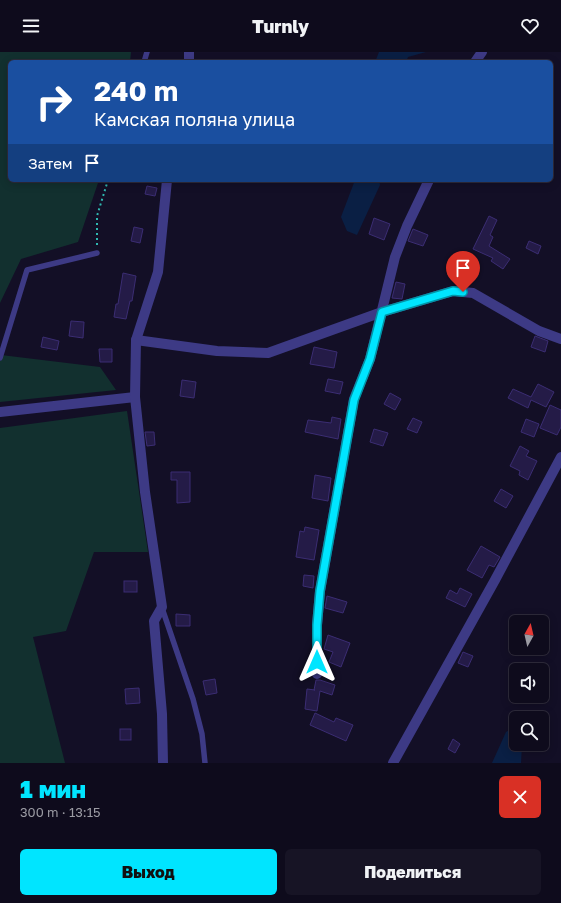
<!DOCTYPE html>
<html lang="ru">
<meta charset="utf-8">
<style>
body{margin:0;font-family:"Golos Text",sans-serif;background:#171425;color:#f1f3f6;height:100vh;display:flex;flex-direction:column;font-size:15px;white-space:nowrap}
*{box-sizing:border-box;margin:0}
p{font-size:13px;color:#9b9ba3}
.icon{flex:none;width:22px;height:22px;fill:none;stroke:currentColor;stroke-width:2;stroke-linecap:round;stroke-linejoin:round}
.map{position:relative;height:711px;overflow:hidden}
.details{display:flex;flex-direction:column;background:#0e0b1c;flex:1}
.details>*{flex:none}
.guide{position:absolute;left:8px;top:8px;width:545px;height:122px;border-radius:6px;box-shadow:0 2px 10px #0003,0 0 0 1px #2e2b3b;background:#1a4fa0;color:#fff;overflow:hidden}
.needle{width:26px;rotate:8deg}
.controls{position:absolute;left:509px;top:563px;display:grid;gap:8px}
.controls a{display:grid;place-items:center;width:40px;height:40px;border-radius:6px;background:#0e0b1c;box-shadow:0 2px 10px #0003,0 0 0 1px #2e2b3b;font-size:20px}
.pin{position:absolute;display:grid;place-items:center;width:34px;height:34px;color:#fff;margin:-41px -17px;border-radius:50% 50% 50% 0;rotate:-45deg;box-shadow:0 0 4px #0007}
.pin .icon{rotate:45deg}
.me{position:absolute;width:44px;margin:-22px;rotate:0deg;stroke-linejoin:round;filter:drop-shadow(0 0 3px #0008)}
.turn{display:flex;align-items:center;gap:14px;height:84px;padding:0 20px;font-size:18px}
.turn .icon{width:52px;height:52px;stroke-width:2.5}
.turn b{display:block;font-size:28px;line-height:34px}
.then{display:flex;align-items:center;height:38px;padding:0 20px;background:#0003;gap:8px;font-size:15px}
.round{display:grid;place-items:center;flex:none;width:42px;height:42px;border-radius:6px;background:#171425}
.overview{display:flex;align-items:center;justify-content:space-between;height:68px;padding:0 20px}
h1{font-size:24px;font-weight:800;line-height:30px;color:#00e5ff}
.primary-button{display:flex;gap:8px;margin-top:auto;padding:8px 20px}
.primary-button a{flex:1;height:46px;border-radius:6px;background:#00e5ff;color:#111;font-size:16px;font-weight:800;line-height:46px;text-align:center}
.primary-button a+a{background:#171425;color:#f1f3f6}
header{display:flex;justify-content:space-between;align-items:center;height:52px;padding:0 20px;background:#0e0b1c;font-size:18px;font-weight:800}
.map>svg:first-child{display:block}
</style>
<header><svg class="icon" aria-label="menu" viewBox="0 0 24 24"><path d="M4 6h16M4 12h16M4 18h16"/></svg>Turnly<svg class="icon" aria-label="heart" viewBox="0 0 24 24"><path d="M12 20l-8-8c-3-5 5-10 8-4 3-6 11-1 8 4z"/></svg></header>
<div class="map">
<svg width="561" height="711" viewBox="0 0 561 711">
<rect width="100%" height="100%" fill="#130f26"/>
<g fill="#12302f">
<polygon points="0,0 131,0 130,10 10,10 10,128 99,128 78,190 21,207 0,251"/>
<polygon points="0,297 1,303 100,315 116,338 0,350"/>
<polygon points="127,359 148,500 94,500 66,579 33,585 65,711 0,711 0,376"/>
</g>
<g fill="#0a1f44">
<polygon points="379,0 426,0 408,5 406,10 375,10"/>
<polygon points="355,128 379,128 380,133 357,183 347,179 341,165"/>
<polygon points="516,674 516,692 522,692 521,711 492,711 506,680"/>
</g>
<g fill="#241b47" stroke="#3b2d73">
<polygon points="147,134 157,136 155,144 145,142"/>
<polygon points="489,164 497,168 490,183 493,185 489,194 510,207 503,217 491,209 493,206 473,197"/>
<polygon points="374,166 390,172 384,188 369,182"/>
<polygon points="134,175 143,177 140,191 131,189"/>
<polygon points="413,177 428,183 423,194 408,189"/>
<polygon points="529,189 541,194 538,202 526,196"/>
<polygon points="123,221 136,224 132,249 130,249 126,267 114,265 116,252 118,252"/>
<polygon points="396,230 405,232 402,247 392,246"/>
<polygon points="71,269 84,270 83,286 69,284"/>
<polygon points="535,284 548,289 545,300 531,295"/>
<polygon points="43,285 59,289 57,298 41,295"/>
<polygon points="314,295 337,300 334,316 310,312"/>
<polygon points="99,297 112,297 112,310 100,310"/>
<polygon points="328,327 343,330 340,342 325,339"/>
<polygon points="182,328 196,330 194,346 180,344"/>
<polygon points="538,332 554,340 546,355 531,348 528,356 508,346 513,337 531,345"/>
<polygon points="390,341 401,347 395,358 384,352"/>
<polygon points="550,353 561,358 561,375 557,383 540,376"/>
<polygon points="332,365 341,367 338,387 305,380 308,368 331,371"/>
<polygon points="413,366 422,370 417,381 407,377"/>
<polygon points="526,367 539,372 534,385 521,380"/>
<polygon points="374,377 388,381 383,394 370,390"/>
<polygon points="145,380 154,380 155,393 147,394"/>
<polygon points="520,394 529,399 526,404 537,409 528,428 519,423 520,419 510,414"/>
<polygon points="171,420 190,420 190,450 177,451 177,428 171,428"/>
<polygon points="315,423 331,426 328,449 312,446"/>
<polygon points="501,437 513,444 506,456 494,449"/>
<polygon points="305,475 319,478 314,508 296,505 300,479 304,480"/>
<polygon points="481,494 500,505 494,515 489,513 482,526 467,518"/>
<polygon points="304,523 314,524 313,536 303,534"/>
<rect x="124" y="529" width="13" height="11"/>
<polygon points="460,536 472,542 465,555 446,546 450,538 457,542"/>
<polygon points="327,544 347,550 343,561 325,556"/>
<polygon points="176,562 190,563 190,574 176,574"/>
<polygon points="328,583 350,591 341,615 329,610 333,600 324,597"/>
<polygon points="463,600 473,604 468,615 458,611"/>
<polygon points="215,627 217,641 206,643 203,629"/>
<polygon points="316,628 320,628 335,633 332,643 320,639 317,659 305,657 307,637 315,638 314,638"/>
<polygon points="139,636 140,651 126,652 125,637"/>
<polygon points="315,661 334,670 336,666 353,673 346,689 310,673"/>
<rect x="120" y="677" width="11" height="11"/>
<polygon points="453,687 460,692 455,701 448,697"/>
</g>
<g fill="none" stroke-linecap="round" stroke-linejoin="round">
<polyline stroke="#2fb8b0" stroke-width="2" stroke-dasharray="2 3" stroke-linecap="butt" points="97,193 97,164 108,128"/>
<g stroke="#3d3a85" stroke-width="5.5">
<polyline points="144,10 147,0"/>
<polyline points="0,306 27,218 97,201"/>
<polyline points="162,556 193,647 202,682 205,711"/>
</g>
<g stroke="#3d3a85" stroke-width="10">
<polyline points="189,10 189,0"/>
<polyline points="475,10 482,0"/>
<polyline points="136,288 217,299 268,301 382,260 453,239 473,241 539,279 561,287"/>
<polyline points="0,360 135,345"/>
<polyline points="317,622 317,573 320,539 354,347 370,307 395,205 407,174 429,128"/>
<polyline points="163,711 162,662 154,569 162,555 145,440 135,345 136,288 158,220 167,128"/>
<polyline points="393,711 495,528 561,405"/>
</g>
</g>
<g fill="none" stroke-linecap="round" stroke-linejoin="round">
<g stroke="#0095a6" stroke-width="10">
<polyline id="route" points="317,610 317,573 320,539 354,348 370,307 382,260 453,239 463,240"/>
</g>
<use href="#route" stroke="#00e5ff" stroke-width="7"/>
</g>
</svg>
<div class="controls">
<a><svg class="needle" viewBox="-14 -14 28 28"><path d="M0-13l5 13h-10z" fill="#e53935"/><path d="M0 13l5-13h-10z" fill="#9b9ba3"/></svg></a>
<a><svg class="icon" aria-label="sound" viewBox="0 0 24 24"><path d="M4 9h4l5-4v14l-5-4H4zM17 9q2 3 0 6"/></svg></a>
<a><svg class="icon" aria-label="search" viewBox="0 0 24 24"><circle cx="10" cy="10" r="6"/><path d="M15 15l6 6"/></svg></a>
</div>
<div class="pin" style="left:463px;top:240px;background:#d93025"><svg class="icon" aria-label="arrive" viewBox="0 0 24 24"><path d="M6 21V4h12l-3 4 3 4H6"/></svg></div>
<svg class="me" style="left:317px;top:610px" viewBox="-20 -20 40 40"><path d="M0-17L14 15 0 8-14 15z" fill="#00e5ff" stroke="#fff" stroke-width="4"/></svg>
<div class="guide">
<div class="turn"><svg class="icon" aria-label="right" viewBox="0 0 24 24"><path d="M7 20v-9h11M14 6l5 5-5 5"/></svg><div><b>240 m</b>Камская поляна улица</div></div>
<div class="then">Затем<svg class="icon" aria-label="arrive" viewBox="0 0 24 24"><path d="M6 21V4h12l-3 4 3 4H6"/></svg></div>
</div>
</div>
<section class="details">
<div class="overview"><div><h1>1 мин</h1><p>300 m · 13:15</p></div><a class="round" style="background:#d93025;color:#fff"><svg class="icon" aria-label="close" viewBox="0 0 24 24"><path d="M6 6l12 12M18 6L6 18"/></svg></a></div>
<div class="primary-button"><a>Выход</a><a>Поделиться</a></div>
</section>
